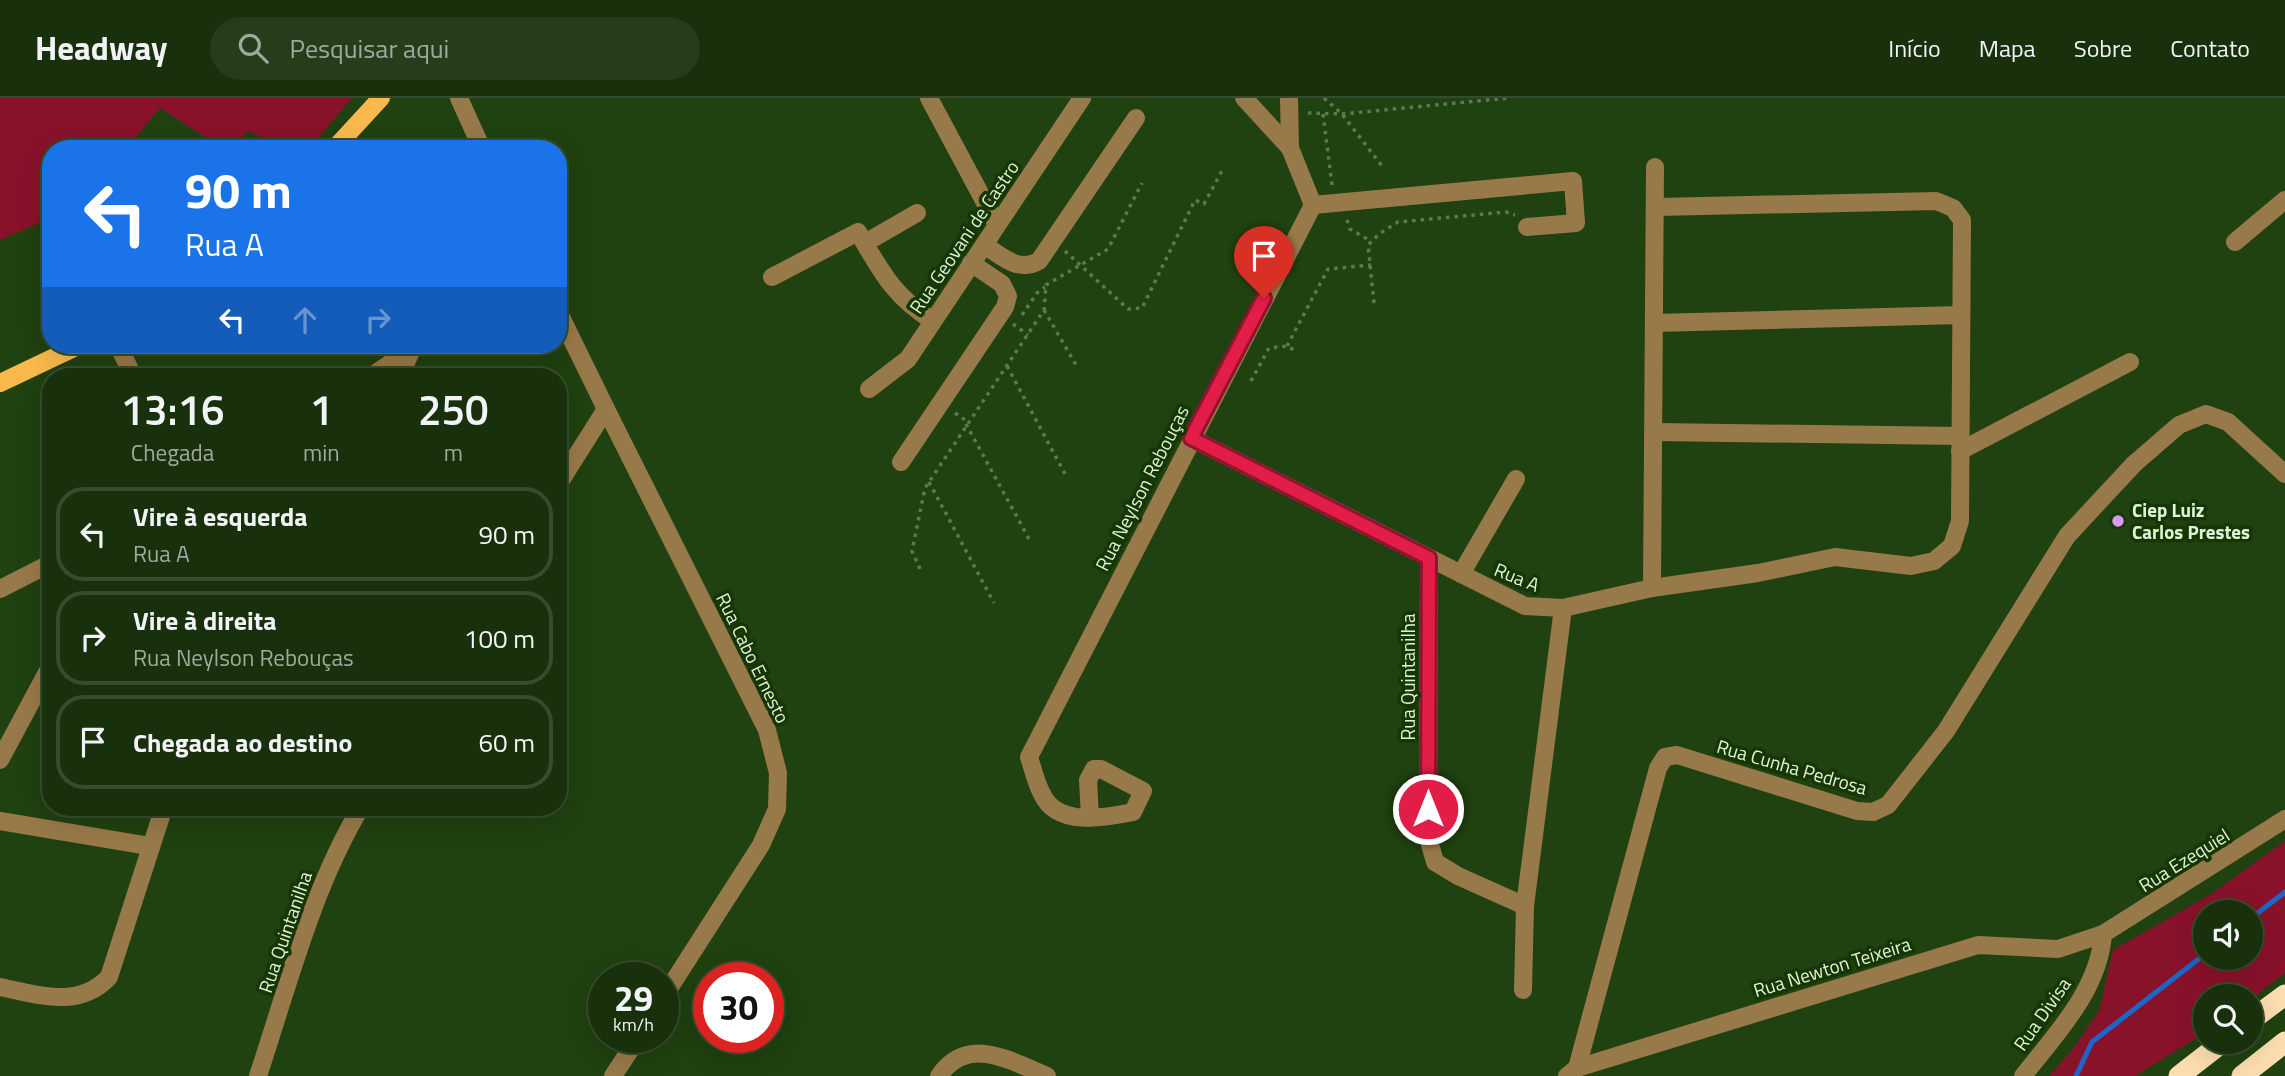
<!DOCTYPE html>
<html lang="pt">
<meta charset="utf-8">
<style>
body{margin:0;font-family:"Titillium Web",sans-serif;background:#253d1a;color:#f1f3f6;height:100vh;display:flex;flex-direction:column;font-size:26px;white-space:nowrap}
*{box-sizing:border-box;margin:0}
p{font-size:23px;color:#9fa99d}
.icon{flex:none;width:38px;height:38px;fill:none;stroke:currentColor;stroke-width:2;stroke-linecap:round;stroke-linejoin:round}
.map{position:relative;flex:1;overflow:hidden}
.sheet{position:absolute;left:42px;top:270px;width:525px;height:448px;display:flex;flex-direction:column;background:#18310c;border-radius:28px;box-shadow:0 7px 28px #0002,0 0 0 2px #364c2d}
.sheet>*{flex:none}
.hud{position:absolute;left:42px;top:42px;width:525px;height:214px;border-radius:28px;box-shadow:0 7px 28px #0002,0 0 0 2px #364c2d;background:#1a73e8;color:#fff;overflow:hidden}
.controls{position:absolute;left:2193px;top:802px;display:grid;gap:14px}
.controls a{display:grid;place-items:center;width:70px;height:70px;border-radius:50%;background:#18310c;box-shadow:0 7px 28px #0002,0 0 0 2px #364c2d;font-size:35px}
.speed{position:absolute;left:588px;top:864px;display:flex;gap:14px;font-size:35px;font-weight:700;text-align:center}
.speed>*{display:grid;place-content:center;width:91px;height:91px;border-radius:50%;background:#18310c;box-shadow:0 7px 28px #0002,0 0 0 2px #364c2d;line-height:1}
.speed small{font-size:18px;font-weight:400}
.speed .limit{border:10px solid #d22;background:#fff;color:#111}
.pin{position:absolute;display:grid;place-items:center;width:60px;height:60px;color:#fff;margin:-72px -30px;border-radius:50% 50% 50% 0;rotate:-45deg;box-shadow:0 0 7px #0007}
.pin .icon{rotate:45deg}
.me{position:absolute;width:77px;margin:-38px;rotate:0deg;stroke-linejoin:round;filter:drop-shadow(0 0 5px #0008)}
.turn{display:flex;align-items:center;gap:24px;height:147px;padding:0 28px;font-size:32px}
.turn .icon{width:91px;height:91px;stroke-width:2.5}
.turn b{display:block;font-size:49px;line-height:60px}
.lanes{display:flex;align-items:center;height:66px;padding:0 28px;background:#0003;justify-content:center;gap:35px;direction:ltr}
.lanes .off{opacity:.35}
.eta{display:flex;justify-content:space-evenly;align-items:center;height:119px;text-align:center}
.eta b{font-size:42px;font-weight:600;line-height:49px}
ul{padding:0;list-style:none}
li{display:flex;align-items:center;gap:21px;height:94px;margin:0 14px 10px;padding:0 14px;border:4px solid #364c2d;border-radius:28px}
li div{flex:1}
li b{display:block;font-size:26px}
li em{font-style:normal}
header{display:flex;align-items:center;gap:42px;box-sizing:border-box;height:98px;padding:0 35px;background:#18310c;border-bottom:2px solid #364c2d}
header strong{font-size:33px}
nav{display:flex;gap:38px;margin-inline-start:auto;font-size:24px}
.search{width:490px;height:63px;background:#253d1a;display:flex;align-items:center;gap:18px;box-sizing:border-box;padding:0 24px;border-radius:38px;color:#9fa99d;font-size:26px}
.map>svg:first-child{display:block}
</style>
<header>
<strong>Headway</strong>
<div class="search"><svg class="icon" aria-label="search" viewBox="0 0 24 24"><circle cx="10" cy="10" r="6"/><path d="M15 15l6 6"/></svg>Pesquisar aqui</div>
<nav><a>Início</a><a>Mapa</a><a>Sobre</a><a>Contato</a></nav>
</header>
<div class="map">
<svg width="2285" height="978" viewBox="0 0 2285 978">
<rect width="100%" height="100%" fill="#204110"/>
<g fill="#89122b" fill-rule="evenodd">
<polygon points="0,0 352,0 309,51 290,51 247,33 232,51 224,51 160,10 126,51 51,51 51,115 37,126 0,142"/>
<path d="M2285,743V875L2251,901L2250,898H2205V935L2135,978H2049L2073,951L2099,913L2113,852L2210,797ZM2205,814H2250V859H2205Z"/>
</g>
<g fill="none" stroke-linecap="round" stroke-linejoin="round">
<g stroke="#1a67c8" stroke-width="5">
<polyline points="2250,821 2285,794"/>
<polyline points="2076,978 2092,944 2205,856"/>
</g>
<g stroke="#5d7a4f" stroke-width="3.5" stroke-dasharray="3.5 5" stroke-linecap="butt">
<polyline points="1324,0 1342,16 1382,68"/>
<polyline points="1308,15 1342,16 1508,0"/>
<polyline points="1323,16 1332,87"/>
<polyline points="1347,122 1350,131 1371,143"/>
<polyline points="1065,153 1128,211 1142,210 1195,102 1204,106 1224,69"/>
<polyline points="1374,205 1368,147 1379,136 1398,124 1506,114 1515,117"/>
<polyline points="1044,212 1076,267"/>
<polyline points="1022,217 1037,195 1045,189"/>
<polyline points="1013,226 1028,237"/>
<polyline points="1287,248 1328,171 1371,167"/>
<polyline points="1007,268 1065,376"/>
<polyline points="1251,283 1269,250 1287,248 1294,252"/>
<polyline points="955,315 968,324"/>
<polyline points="966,326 1029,441"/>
<polyline points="929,384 994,505"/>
<polyline points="920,471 912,453 925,390 1044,212 1046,187 1108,151 1142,85"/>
</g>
<g stroke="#987949" stroke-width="18">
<polyline points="459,0 482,51"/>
<polyline points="929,0 997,127"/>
<polyline points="1289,0 1290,50"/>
<polyline points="1313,107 1573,83 1576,125 1527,129"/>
<polyline points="2235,144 2285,102"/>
<polyline points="865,145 917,115"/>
<path d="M984,147C1002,158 1018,175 1039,163L1136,20"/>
<path d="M772,179L858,134C881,173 893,198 933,223"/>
<polyline points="558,213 606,311 558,387"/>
<polyline points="1655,225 1961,217"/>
<polyline points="118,247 133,278"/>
<polyline points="372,278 417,247"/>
<polyline points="400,278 412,251"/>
<polyline points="869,291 908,261 1082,0"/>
<polyline points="606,311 767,632 778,675 777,711 761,747 663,900"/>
<polyline points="1656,334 1960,338"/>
<polyline points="1191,340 1525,508 1563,510 1652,490 1758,475 1835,459 1911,468 1934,463 1952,448 1960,423 1962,122 1953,110 1936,103 1657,109"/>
<polyline points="1960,353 2130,264"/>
<polyline points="901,364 1005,209 1008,198 1002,186 971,165"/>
<polyline points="1429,460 1428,739 1435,764 1458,778 1525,808"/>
<polyline points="1461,476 1516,381"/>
<polyline points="1652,490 1655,69"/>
<polyline points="0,491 51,465"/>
<polyline points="0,662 51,567"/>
<path d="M1090,720L1088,682L1094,671H1101L1143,693L1133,714C1104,720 1057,729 1042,696C1036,685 1033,671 1029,659L1313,107L1290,50L1244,0"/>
<polyline points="0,723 149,748"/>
<path d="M0,889C39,897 79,911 109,879L164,709"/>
<polyline points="1523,892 1525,808 1563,510"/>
<polyline points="1577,970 1978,847 2058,851 2103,836 2285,721"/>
<path d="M258,978C288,888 312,791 361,709"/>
<polyline points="613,978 638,940"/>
<path d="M939,978C968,936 1010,963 1047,978"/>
<polyline points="1567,978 1577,970 1658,670 1665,659 1677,657 1857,713 1873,714 1888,707 1946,633 2067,438 2134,366 2179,327 2206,316 2228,324 2285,376"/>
<path d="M2023,978C2056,936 2099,892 2103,836"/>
</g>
<g stroke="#f9b94c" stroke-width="18">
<polyline points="334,51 381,0"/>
<polyline points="0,285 80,247"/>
</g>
<g stroke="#fcddb0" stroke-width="21">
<polyline points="2250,923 2285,897"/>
<polyline points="2179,978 2224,943"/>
<polyline points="2242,978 2285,944"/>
</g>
</g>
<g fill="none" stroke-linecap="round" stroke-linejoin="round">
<g stroke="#92132f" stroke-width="18">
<polyline id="route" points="1264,200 1191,340 1429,460 1428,711"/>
</g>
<use href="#route" stroke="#e11d48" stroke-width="12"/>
</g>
<circle fill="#dc99f4" stroke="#163604" stroke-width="2.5" cx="2118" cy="423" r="7"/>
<g text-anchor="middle" stroke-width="7" stroke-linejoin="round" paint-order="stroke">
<g font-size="19" fill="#dff3d7" stroke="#163604">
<text transform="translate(964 139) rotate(-56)" y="7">Rua Geovani de Castro</text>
<text transform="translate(1142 390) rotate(-63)" y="7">Rua Neylson Rebouças</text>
<text transform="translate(1517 479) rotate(22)" y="7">Rua A</text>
<text transform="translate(753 560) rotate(64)" y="7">Rua Cabo Ernesto</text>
<text transform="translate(1408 579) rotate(-90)" y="7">Rua Quintanilha</text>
<text transform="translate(1792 669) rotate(16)" y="7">Rua Cunha Pedrosa</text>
<text transform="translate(2184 762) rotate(-32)" y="7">Rua Ezequiel</text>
<text transform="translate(285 834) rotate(-71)" y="7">Rua Quintanilha</text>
<text transform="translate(1832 869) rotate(-17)" y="7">Rua Newton Teixeira</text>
<text transform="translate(2042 916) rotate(-55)" y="7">Rua Divisa</text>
</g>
<g font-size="19" font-weight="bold" fill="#dff3d7" stroke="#163604" text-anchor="start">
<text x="2132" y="419">Ciep Luiz<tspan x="2132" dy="22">Carlos Prestes</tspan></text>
</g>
</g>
</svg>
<div class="controls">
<a><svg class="icon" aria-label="sound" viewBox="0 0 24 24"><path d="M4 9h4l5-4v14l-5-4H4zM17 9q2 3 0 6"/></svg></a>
<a><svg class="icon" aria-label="search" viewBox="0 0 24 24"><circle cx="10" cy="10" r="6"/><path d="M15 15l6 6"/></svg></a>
</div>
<div class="speed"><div>29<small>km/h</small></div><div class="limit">30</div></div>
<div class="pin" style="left:1264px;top:200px;background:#d93025"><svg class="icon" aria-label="arrive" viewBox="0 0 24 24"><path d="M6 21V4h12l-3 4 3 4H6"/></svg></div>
<svg class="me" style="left:1428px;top:711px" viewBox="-20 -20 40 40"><circle r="17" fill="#e11d48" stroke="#fff" stroke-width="3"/><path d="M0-11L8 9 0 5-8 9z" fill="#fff"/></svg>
<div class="hud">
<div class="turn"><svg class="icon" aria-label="left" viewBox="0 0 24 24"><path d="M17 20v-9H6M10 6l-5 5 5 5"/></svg><div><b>90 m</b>Rua A</div></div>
<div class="lanes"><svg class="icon" aria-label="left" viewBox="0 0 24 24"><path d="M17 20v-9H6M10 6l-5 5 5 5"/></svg><svg class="icon off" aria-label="ahead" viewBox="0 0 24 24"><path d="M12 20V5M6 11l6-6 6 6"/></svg><svg class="icon off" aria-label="right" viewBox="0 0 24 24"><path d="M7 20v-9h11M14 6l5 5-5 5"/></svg></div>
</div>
<section class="sheet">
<div class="eta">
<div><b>13:16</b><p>Chegada</p></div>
<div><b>1</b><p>min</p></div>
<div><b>250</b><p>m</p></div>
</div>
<ul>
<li><svg class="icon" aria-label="left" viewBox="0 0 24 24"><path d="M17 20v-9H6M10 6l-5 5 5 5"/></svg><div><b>Vire à esquerda</b><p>Rua A</p></div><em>90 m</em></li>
<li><svg class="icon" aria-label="right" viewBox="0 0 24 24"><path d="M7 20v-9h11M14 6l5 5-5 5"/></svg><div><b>Vire à direita</b><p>Rua Neylson Rebouças</p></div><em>100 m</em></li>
<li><svg class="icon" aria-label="arrive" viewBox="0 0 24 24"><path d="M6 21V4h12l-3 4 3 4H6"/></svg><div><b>Chegada ao destino</b></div><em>60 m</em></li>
</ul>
</section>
</div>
